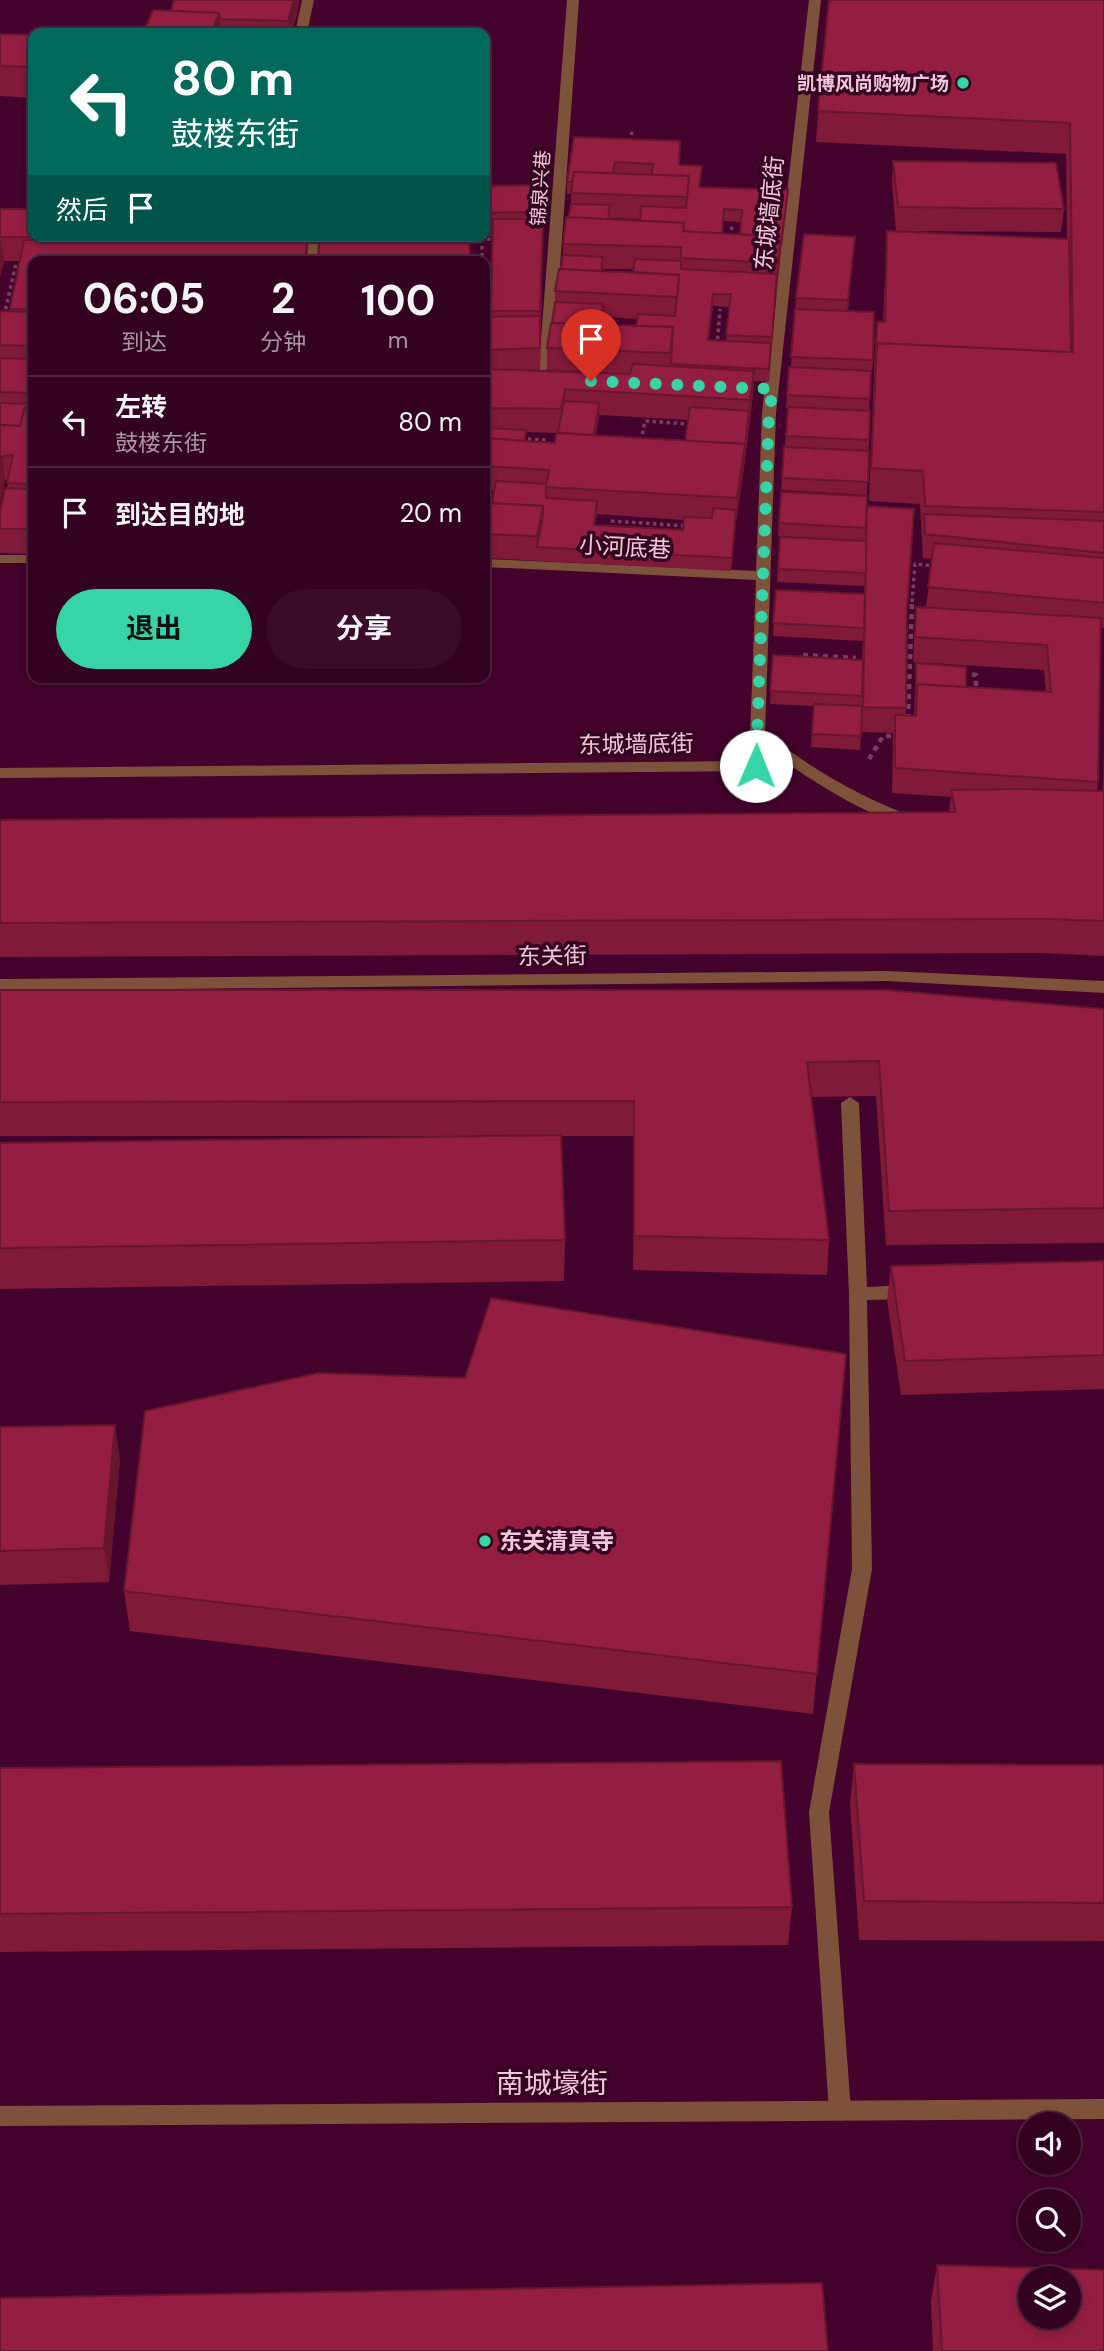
<!DOCTYPE html>
<html lang="zh">
<meta charset="utf-8">
<style>
body{margin:0;font-family:"DM Sans","Noto Sans SC",sans-serif;background:#3b0c2a;color:#f1f3f6;height:100vh;display:flex;flex-direction:column;font-size:26px;white-space:nowrap}
*{box-sizing:border-box;margin:0}
p{font-size:23px;color:#a997a5}
.icon{flex:none;width:38px;height:38px;fill:none;stroke:currentColor;stroke-width:2;stroke-linecap:round;stroke-linejoin:round}
.map{position:relative;flex:1;overflow:hidden}
.details{position:absolute;left:28px;top:256px;width:462px;height:427px;display:flex;flex-direction:column;background:#330221;border-radius:14px;box-shadow:0 4px 10px #0003,0 0 0 2px #4e243f}
.details>*{flex:none}
.top-card{position:absolute;left:28px;top:28px;width:462px;height:214px;border-radius:14px;box-shadow:0 4px 10px #0003,0 0 0 2px #4e243f;background:#00695c;color:#fff;overflow:hidden}
.buttons{position:absolute;left:1018px;top:2112px;display:grid;gap:14px}
.buttons a{display:grid;place-items:center;width:63px;height:63px;border-radius:50%;background:#330221;box-shadow:0 4px 10px #0003,0 0 0 2px #4e243f;font-size:35px}
.pin{position:absolute;display:grid;place-items:center;width:60px;height:60px;color:#fff;margin:-72px -30px;border-radius:50% 50% 50% 0;rotate:-45deg;box-shadow:0 0 7px #0007}
.pin .icon{rotate:45deg}
.me{position:absolute;width:77px;margin:-38px;rotate:1deg;stroke-linejoin:round;filter:drop-shadow(0 0 5px #0008)}
.turn{display:flex;align-items:center;gap:24px;height:147px;padding:0 28px;font-size:32px}
.turn .icon{width:91px;height:91px;stroke-width:2.5}
.turn b{display:block;font-size:49px;line-height:60px}
.then{display:flex;align-items:center;height:66px;padding:0 28px;background:#0003;gap:14px;font-size:26px}
.eta{display:flex;justify-content:space-evenly;align-items:center;height:119px;text-align:center}
.eta b{font-size:42px;font-weight:700;line-height:49px}
.cta{display:flex;gap:14px;margin-top:auto;padding:14px 28px}
.cta a{flex:1;height:80px;border-radius:42px;background:#36d4a7;color:#111;font-size:28px;font-weight:700;line-height:80px;text-align:center}
.cta a+a{background:#3b0c2a;color:#f1f3f6}
ul{padding:0;list-style:none}
li{display:flex;align-items:center;gap:21px;height:91px;padding:0 28px;border-top:2px solid #4e243f}
li div{flex:1}
li b{display:block;font-size:26px}
li em{font-style:normal}
.map>svg:first-child{display:block}
</style>
<div class="map">
<svg width="1104" height="2351" viewBox="0 0 1104 2351">
<rect width="100%" height="100%" fill="#44032c"/>
<g fill="none" stroke-linecap="round" stroke-linejoin="round">
<g stroke="#783f61" stroke-width="3.5" stroke-dasharray="3.5 3.5" stroke-linecap="butt">
<polyline points="631,142 632,129"/>
<polyline points="731,237 732,224"/>
<polyline points="482,239 482,261"/>
<polyline points="466,240 496,239"/>
<polyline points="4,316 16,263"/>
<polyline points="717,346 720,309"/>
<polyline points="521,439 546,440 544,448"/>
<polyline points="641,441 645,421 689,424"/>
<polyline points="611,521 687,526"/>
<polyline points="912,602 915,564 936,566"/>
</g>
<g stroke="#783f61" stroke-width="4.5" stroke-dasharray="5 5" stroke-linecap="butt">
<polyline points="803,655 856,658"/>
<polyline points="962,673 976,675 976,690"/>
<polyline points="908,719 912,600"/>
<polyline points="869,759 883,736 899,736"/>
</g>
<polygon fill="#7e523a" fill-rule="evenodd" points="887,971 1104,981 1104,993 887,981 0,991 0,979"/>
<g fill="#7e523a" fill-rule="evenodd">
<polygon points="302,0 314,0 307,33 295,33"/>
<polygon points="567,0 579,0 552,379 545,383 538,379"/>
<path d="M809,0H821L776,413L765,733C811,768 859,797 914,817L916,820L914,823C885,831 789,766 764,747V766L756,771L0,778V768L749,761L756,580L485,567V559L756,571L762,413Z"/>
<polygon points="309,236 321,236 319,261 307,261"/>
<rect x="0" y="555" width="33" height="8"/>
<polygon points="850,1097 859,1103 867,1287 912,1285 918,1287 921,1292 918,1297 912,1299 867,1300 872,1569 829,1812 851,2111 848,2118 840,2121 832,2118 829,2111 809,1812 852,1569 849,1294 841,1103"/>
</g>
<polygon fill="#7e523a" fill-rule="evenodd" points="1104,2099 1104,2119 0,2126 0,2106"/>
</g>
<g fill="#7f1a39" fill-rule="evenodd">
<polygon points="1104,0 1104,628 1101,628 1098,782 1097,791 1103,791 1104,747 1104,956 1043,953 0,957 0,820 949,812 951,797 892,793 893,733 861,732 861,730 860,750 811,747 814,706 770,704 773,655 862,660 863,636 863,641 773,636 776,590 864,594 864,586 777,582 780,537 846,540 778,536 781,492 866,517 907,609 906,715 914,716 916,663 966,687 1046,692 1044,670 913,662 916,607 926,608 932,559 923,558 920,504 869,501 874,375 875,345 877,322 883,322 887,231 1067,239 1066,154 816,142 818,111"/>
<polygon points="299,5 292,33 143,33 171,11"/>
<polygon points="0,34 33,35 33,98 0,96"/>
<path d="M574,137L679,165L701,178L700,187L788,190L777,286L769,382L754,381L753,395L744,468L736,523L731,571L485,558V503H492L494,491L485,490V317H491L492,236H485V186L544,208L540,371H547V348L552,323L555,302V291L563,255V244L571,204V194H567V182ZM610,218L640,219V221L610,220ZM723,221L741,222L740,234H722ZM602,269H634L633,272L602,271ZM713,306L729,307L726,341L709,340ZM603,317L637,319L636,326L602,325ZM599,415L688,420L685,441L596,435ZM526,432L556,433L555,443L526,441ZM597,514L684,520L683,530L595,525Z"/>
<polygon points="893,161 1064,209 1061,232 896,231 892,184"/>
<polygon points="0,209 76,236 75,240 307,238 308,261 33,261 33,554 0,553 0,511 7,488 8,480 5,480 0,503 0,311 10,311 20,261 3,261 0,277"/>
<polygon points="853,260 848,311 873,360 872,373 871,373 869,411 869,440 867,495 781,490 788,408 786,408 789,367 791,367 796,298"/>
<polygon points="0,990 1104,1009 1104,1243 886,1245 876,1096 811,1097 829,1240 827,1275 633,1270 634,1136 561,1136 565,1240 564,1281 0,1289 0,1143 464,1136 0,1136"/>
<polygon points="1104,1261 1104,1389 901,1395 887,1300 891,1266"/>
<polygon points="846,1354 813,1714 130,1631 124,1591 465,1378"/>
<polygon points="0,1427 120,1459 109,1582 0,1585"/>
<polygon points="854,1764 1104,1765 1104,1941 859,1940 850,1803"/>
<polygon points="0,1768 792,1907 788,1945 0,1952"/>
<polygon points="937,2265 1104,2351 933,2351 931,2301"/>
</g>
<g fill="#68152e">
<polygon points="294,0 299,0 299,5 292,33 289,33 288,21"/>
<polygon points="219,13 221,33 212,33"/>
<polygon points="788,190 787,203 780,258 781,245"/>
<polygon points="543,219 543,242 540,335 540,311"/>
<polygon points="69,236 76,236 71,260 69,237"/>
<polygon points="781,237 780,260 771,350 778,263"/>
<polygon points="855,237 853,260 846,323 848,300"/>
<polygon points="307,238 308,261 305,261"/>
<polygon points="1,240 4,263 0,277 0,242"/>
<polygon points="713,294 713,306 707,353 708,340"/>
<polygon points="673,327 672,351 671,364 670,364"/>
<polygon points="754,371 753,395 749,424 750,400"/>
<polygon points="565,389 565,413 561,433 561,409"/>
<polygon points="599,403 599,416 592,457 593,444"/>
<polygon points="749,411 744,468 736,523 737,498"/>
<polygon points="2,456 5,480 0,503 0,464"/>
<polygon points="543,506 543,530 537,547 537,536"/>
<polygon points="115,1425 120,1459 109,1582 104,1548"/>
</g>
<g fill="#941e42" stroke="#68152e" stroke-width="2" fill-rule="evenodd">
<polygon points="174,0 294,0 288,21 220,19 219,13 171,11"/>
<polygon points="829,0 1104,0 1104,512 925,506 923,471 871,468 877,343 1073,352 1070,123 818,111"/>
<polygon points="153,10 219,13 212,33 143,33"/>
<polygon points="0,34 33,35 33,67 0,66"/>
<polygon points="574,137 680,141 679,165 702,166 699,187 788,190 781,245 781,237 740,234 742,210 724,209 722,234 683,232 684,223 640,221 641,206 686,208 689,176 652,175 653,164 615,162 613,173 574,172 572,182 567,182"/>
<polygon points="893,161 1056,163 1064,209 898,207"/>
<polygon points="574,172 689,176 687,197 571,193"/>
<polygon points="544,185 543,212 485,213 485,186"/>
<polygon points="571,204 610,205 608,220 568,218"/>
<polygon points="0,209 33,209 33,236 69,237 0,237"/>
<polygon points="566,217 684,223 683,231 781,237 778,263 681,258 681,247 563,244"/>
<polygon points="493,219 543,219 540,311 491,311"/>
<polygon points="887,231 1069,239 1071,352 877,343 876,351 877,322 885,322"/>
<polygon points="804,234 855,237 848,300 796,298"/>
<polygon points="321,236 360,236 359,242 320,242"/>
<polygon points="388,236 429,236 429,241 388,242"/>
<polygon points="429,236 469,236 470,261 318,261 319,242 429,241"/>
<polygon points="307,238 305,261 33,261 33,309 10,309 24,240"/>
<polygon points="563,255 603,257 601,271 561,269"/>
<polygon points="635,259 681,261 681,269 777,274 772,337 726,335 731,294 713,294 708,340 771,343 769,369 671,364 673,327 636,326 638,314 675,316 679,275 633,272"/>
<polygon points="559,269 679,275 677,297 555,291"/>
<polygon points="555,302 603,304 601,325 552,323"/>
<polygon points="795,309 874,312 873,360 791,357"/>
<polygon points="0,311 33,312 33,346 0,345"/>
<polygon points="540,316 540,348 485,350 485,317"/>
<polygon points="551,323 673,327 670,353 547,348"/>
<polygon points="0,358 33,359 33,393 0,392"/>
<polygon points="633,364 754,371 750,400 565,389 561,409 485,408 485,369 630,374"/>
<polygon points="789,367 871,371 870,399 787,395"/>
<polygon points="547,370 595,373 547,371"/>
<polygon points="564,401 599,403 594,435 558,433"/>
<polygon points="0,403 30,404 29,407 25,407 20,426 0,425"/>
<polygon points="25,407 33,407 33,484 7,483 13,455 2,456 0,464 0,425 20,426"/>
<polygon points="690,407 749,411 744,455 745,444 685,441"/>
<polygon points="788,407 870,411 869,440 786,436"/>
<polygon points="485,428 526,430 525,441 485,438"/>
<polygon points="556,433 745,444 737,498 546,487 549,470 485,466 485,438 555,443"/>
<polygon points="784,447 869,451 868,482 782,478"/>
<polygon points="496,481 546,484 546,498 597,501 594,525 683,530 684,517 712,518 713,508 736,510 732,558 537,547 543,515 543,506 492,503"/>
<polygon points="5,488 33,489 33,529 0,529 0,511"/>
<polygon points="781,492 867,496 866,528 779,523"/>
<polygon points="485,503 543,506 537,536 485,534"/>
<polygon points="867,506 914,509 907,609 906,708 863,707"/>
<polygon points="924,514 1104,521 1104,553 925,534"/>
<polygon points="780,537 866,541 866,573 778,569"/>
<polygon points="934,543 1104,558 1104,603 928,587"/>
<polygon points="776,590 865,594 864,628 773,623"/>
<polygon points="916,607 1101,618 1098,782 895,768 895,715 916,716 917,684 1051,692 1047,645 915,637"/>
<polygon points="773,655 863,660 862,696 770,691"/>
<polygon points="916,663 966,667 966,687 917,684 916,695"/>
<polygon points="814,704 862,706 861,736 812,734"/>
<polygon points="1022,789 1104,791 1104,921 1048,919 0,923 0,820 956,812 951,790"/>
<polygon points="0,990 886,990 1104,1009 1104,1208 889,1211 879,1061 807,1062 829,1240 634,1236 634,1101 0,1102"/>
<polygon points="561,1135 565,1240 0,1248 0,1143"/>
<polygon points="1104,1261 1104,1355 905,1361 891,1266"/>
<polygon points="491,1298 846,1354 817,1674 124,1591 145,1411 318,1373 465,1378"/>
<polygon points="115,1425 104,1548 0,1551 0,1427"/>
<polygon points="781,1761 792,1907 0,1914 0,1768"/>
<polygon points="854,1764 1104,1765 1104,1903 864,1901"/>
<path d="M937,2265L1104,2270V2351H942ZM1031,2278H1069V2317H1031Z"/>
<polygon points="822,2283 828,2351 0,2351 0,2298"/>
</g>
<g fill="none" stroke-linecap="round" stroke-linejoin="round">
<polyline stroke="#36d4a7" stroke-width="12" stroke-dasharray="0 21.6" points="591,381 773,389 769,413 756,766"/>
</g>
<g fill="#36d4a7" stroke="#340421" stroke-width="2.5">
<circle cx="963" cy="83" r="7"/>
<circle cx="485" cy="1541" r="7"/>
</g>
<g text-anchor="middle" stroke-width="7" stroke-linejoin="round" paint-order="stroke">
<g font-size="19" font-weight="bold" fill="#f0c7da" stroke="#340421" text-anchor="end">
<text x="949" y="90">凯博风尚购物广场</text>
</g>
<g font-size="19" fill="#f0c7da" stroke="#340421">
<text transform="translate(540 188) rotate(-86)" y="7">锦泉兴巷</text>
</g>
<g font-size="23" fill="#f0c7da" stroke="#340421">
<text transform="translate(769 213) rotate(-84)" y="8">东城墙底街</text>
<text transform="translate(625 547) rotate(3)" y="8">小河底巷</text>
<text transform="translate(636 744) rotate(-1)" y="8">东城墙底街</text>
<text transform="translate(552 956) rotate(-1)" y="8">东关街</text>
</g>
<g font-size="23" font-weight="bold" fill="#f0c7da" stroke="#340421" text-anchor="start">
<text x="499" y="1549">东关清真寺</text>
</g>
<g font-size="28" fill="#f0c7da" stroke="#340421">
<text x="552" y="2093">南城壕街</text>
</g>
</g>
</svg>
<div class="buttons">
<a><svg class="icon" aria-label="sound" viewBox="0 0 24 24"><path d="M4 9h4l5-4v14l-5-4H4zM17 9q2 3 0 6"/></svg></a>
<a><svg class="icon" aria-label="search" viewBox="0 0 24 24"><circle cx="10" cy="10" r="6"/><path d="M15 15l6 6"/></svg></a>
<a><svg class="icon" aria-label="layers" viewBox="0 0 24 24"><path d="M12 4l9 5-9 5-9-5zM3 14l9 5 9-5"/></svg></a>
</div>
<div class="pin" style="left:591px;top:381px;background:#d93025"><svg class="icon" aria-label="arrive" viewBox="0 0 24 24"><path d="M6 21V4h12l-3 4 3 4H6"/></svg></div>
<svg class="me" style="left:756px;top:766px" viewBox="-20 -20 40 40"><circle r="19" fill="#fff"/><path d="M0-13L10 11 0 6-10 11z" fill="#36d4a7"/></svg>
<div class="top-card">
<div class="turn"><svg class="icon" aria-label="left" viewBox="0 0 24 24"><path d="M17 20v-9H6M10 6l-5 5 5 5"/></svg><div><b>80 m</b>鼓楼东街</div></div>
<div class="then">然后<svg class="icon" aria-label="arrive" viewBox="0 0 24 24"><path d="M6 21V4h12l-3 4 3 4H6"/></svg></div>
</div>
<section class="details">
<div class="eta">
<div><b>06:05</b><p>到达</p></div>
<div><b>2</b><p>分钟</p></div>
<div><b>100</b><p>m</p></div>
</div>
<ul>
<li><svg class="icon" aria-label="left" viewBox="0 0 24 24"><path d="M17 20v-9H6M10 6l-5 5 5 5"/></svg><div><b>左转</b><p>鼓楼东街</p></div><em>80 m</em></li>
<li><svg class="icon" aria-label="arrive" viewBox="0 0 24 24"><path d="M6 21V4h12l-3 4 3 4H6"/></svg><div><b>到达目的地</b></div><em>20 m</em></li>
</ul>
<div class="cta"><a>退出</a><a>分享</a></div>
</section>
</div>
